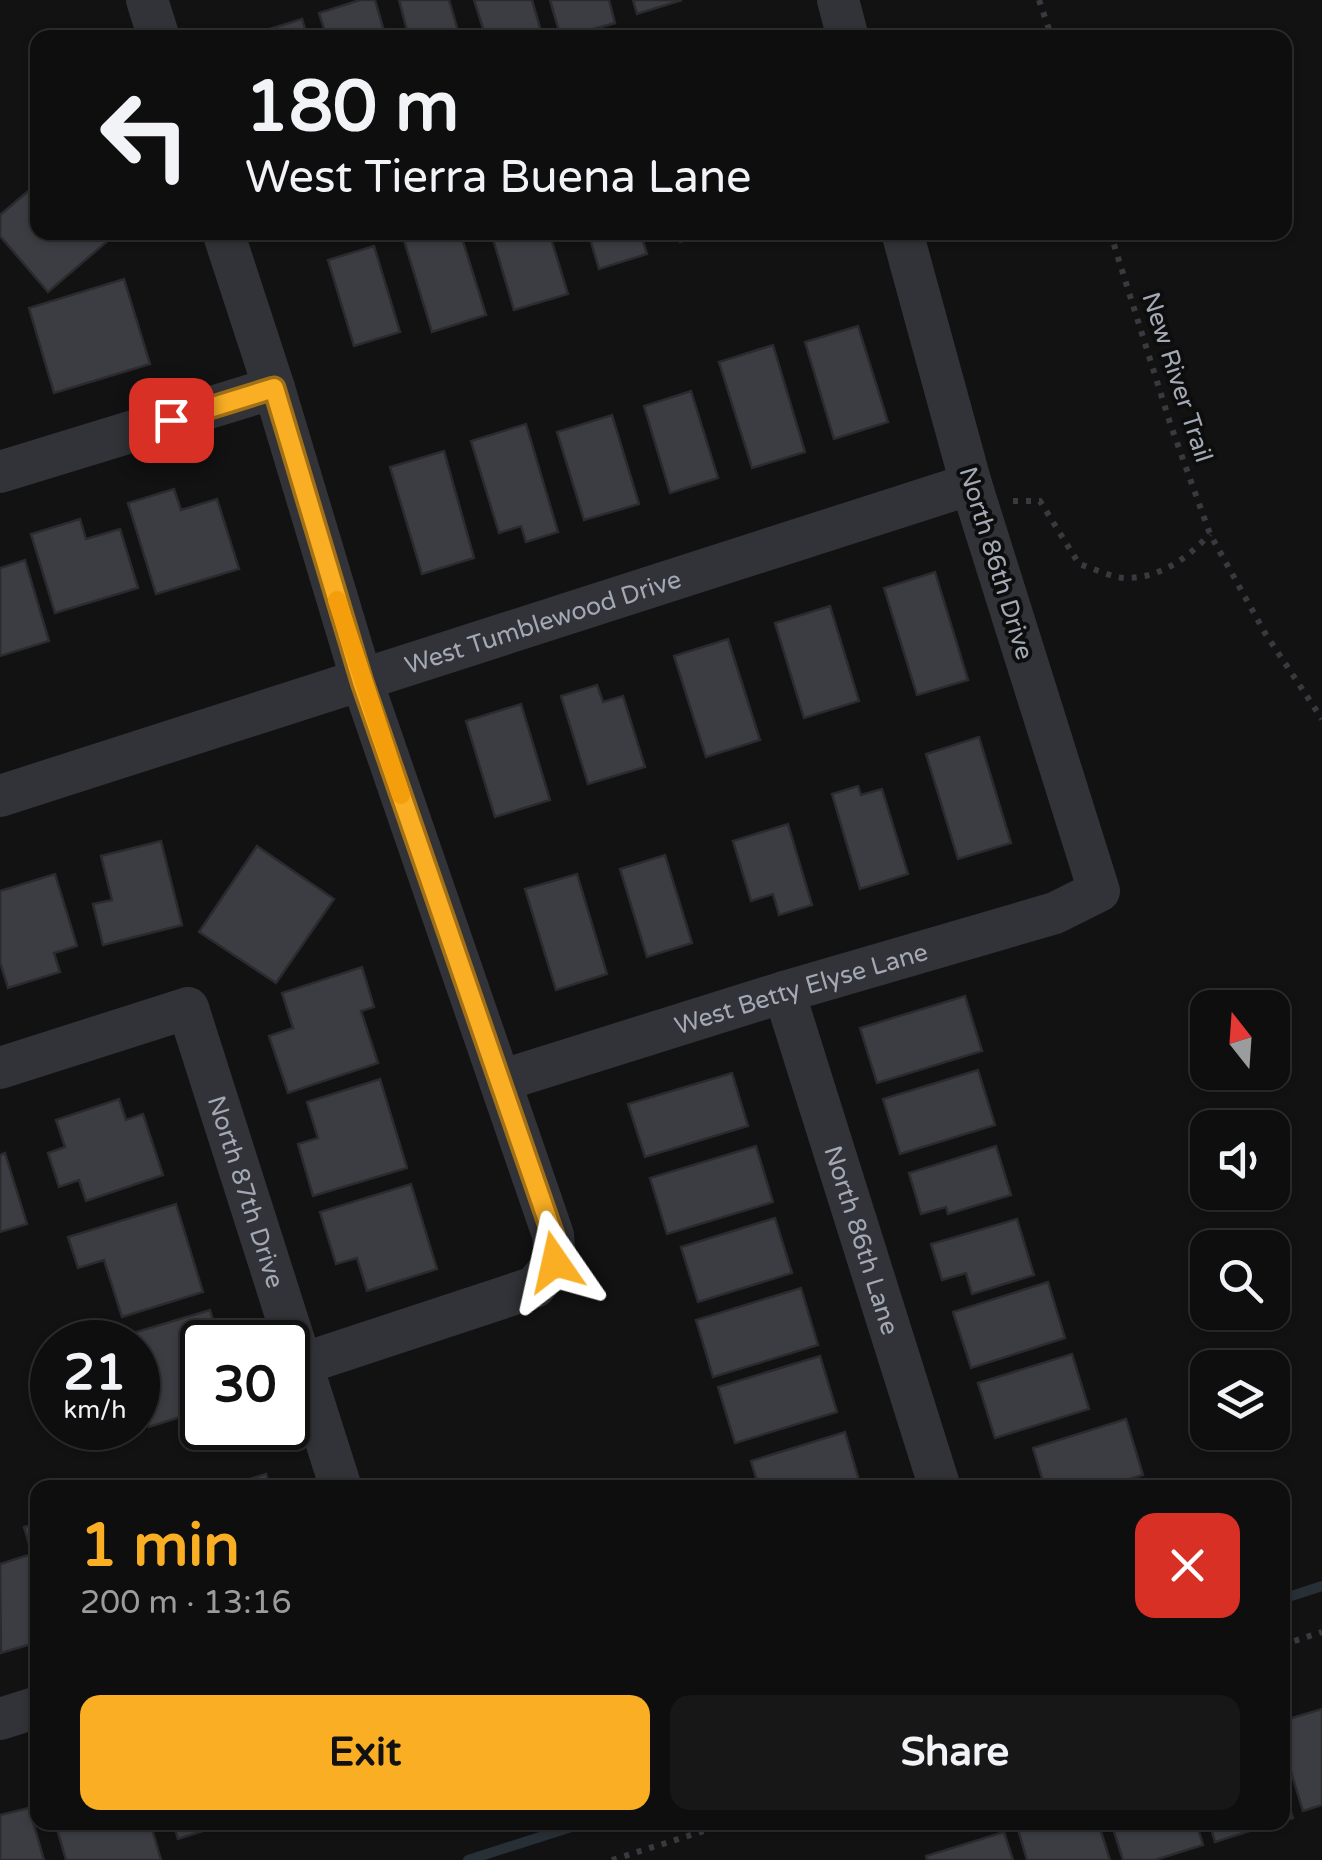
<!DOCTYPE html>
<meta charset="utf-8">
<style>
body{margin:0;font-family:"Varela Round",sans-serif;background:#171717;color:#f1f3f6;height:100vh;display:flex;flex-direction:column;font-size:38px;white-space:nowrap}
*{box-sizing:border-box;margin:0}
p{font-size:32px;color:#9b9c9e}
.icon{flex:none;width:55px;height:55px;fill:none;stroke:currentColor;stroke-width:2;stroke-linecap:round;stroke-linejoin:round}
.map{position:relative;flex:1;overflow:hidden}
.details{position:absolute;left:30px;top:1480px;width:1260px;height:350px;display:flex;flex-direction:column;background:#0e0e0e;border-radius:20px;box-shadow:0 2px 8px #0004,0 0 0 2px #2e2e2e}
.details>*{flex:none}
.banner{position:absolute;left:30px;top:30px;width:1262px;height:210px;border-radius:20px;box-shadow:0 2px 8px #0004,0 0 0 2px #2e2e2e;background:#0e0e0e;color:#f1f3f6;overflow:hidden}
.needle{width:65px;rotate:343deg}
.tools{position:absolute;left:1190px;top:990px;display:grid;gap:20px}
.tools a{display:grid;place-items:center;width:100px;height:100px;border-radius:20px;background:#0e0e0e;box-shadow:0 2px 8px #0004,0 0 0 2px #2e2e2e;font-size:50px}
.speed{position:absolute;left:30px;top:1320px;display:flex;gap:20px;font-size:50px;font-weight:700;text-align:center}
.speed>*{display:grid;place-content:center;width:130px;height:130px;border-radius:50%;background:#0e0e0e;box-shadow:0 2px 8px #0004,0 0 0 2px #2e2e2e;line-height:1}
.speed small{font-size:25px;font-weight:400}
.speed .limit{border:5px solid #111;border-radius:15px;background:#fff;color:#111}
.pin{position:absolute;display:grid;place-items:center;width:85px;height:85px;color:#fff;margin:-42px;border-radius:20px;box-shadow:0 5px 15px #0006}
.me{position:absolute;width:110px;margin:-55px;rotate:349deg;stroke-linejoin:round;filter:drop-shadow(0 0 8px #0008)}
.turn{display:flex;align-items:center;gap:35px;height:210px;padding:0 50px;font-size:45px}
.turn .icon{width:130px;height:130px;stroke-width:2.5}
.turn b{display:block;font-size:70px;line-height:85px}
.round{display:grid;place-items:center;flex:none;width:105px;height:105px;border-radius:20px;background:#171717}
.summary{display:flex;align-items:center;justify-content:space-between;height:170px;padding:0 50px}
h1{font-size:60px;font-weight:700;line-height:75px;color:#f9ae24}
.button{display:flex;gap:20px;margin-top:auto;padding:20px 50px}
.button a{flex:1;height:115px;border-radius:20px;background:#f9ae24;color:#111;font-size:40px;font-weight:700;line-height:115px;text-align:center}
.button a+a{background:#171717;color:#f1f3f6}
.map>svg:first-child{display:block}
</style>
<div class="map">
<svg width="1322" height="1860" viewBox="0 0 1322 1860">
<rect width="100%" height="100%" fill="#121213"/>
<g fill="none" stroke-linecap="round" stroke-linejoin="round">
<g stroke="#283037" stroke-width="10">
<polyline points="1282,1599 1322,1586"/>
<polyline points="468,1860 587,1822"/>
</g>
</g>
<g fill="#3c3d43" stroke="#2b2b2f" stroke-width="2.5">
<polygon points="360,0 375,0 386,38 327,38 319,13"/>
<polygon points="399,0 449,0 460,38 409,38"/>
<polygon points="474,0 532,0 543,38 486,38"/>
<polygon points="550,0 609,0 615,23 561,38"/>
<polygon points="633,0 682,0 637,14"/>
<polygon points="302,19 308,38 248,38 247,36"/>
<polygon points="38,183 38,232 118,232 48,292 0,236 0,215"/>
<polygon points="419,232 460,232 486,315 432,332 403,237"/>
<polygon points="491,232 549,232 568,294 514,310"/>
<polygon points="588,232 640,232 647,254 599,269"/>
<polygon points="677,232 712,232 680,242"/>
<polygon points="374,246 400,332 354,346 328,260"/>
<polygon points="124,279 150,364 54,393 29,308"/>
<polygon points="858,326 888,422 834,439 805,342"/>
<polygon points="773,345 805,452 752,468 719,362"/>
<polygon points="691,391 718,478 670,493 644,406"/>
<polygon points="612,415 639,504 584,520 557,432"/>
<polygon points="526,424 558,532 526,542 521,526 499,533 471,441"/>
<polygon points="444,451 474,558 422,574 390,467"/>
<polygon points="174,489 181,510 217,499 239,569 156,594 128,503"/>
<polygon points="80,519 86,539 120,529 138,588 55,613 31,534"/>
<polygon points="25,560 49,641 0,656 0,568"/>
<polygon points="935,572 968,680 917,695 884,588"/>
<polygon points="830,606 859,701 804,718 775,623"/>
<polygon points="728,639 760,740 706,757 674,656"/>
<polygon points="597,685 603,702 623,696 645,767 588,784 561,696"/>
<polygon points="521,704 550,800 495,817 466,721"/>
<polygon points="979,737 1011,843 958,859 926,754"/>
<polygon points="858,786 861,795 882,789 908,874 860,889 832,794"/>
<polygon points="788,824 812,905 779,915 773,894 751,901 733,841"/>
<polygon points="161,841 182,925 103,945 93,904 112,900 101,856"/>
<polygon points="257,846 334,899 276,983 199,932"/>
<polygon points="665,855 692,943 647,957 620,869"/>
<polygon points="55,874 77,946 54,953 60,972 8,988 0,962 0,891"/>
<polygon points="577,874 607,974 556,990 525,889"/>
<polygon points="362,967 374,1007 361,1011 378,1063 288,1093 269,1036 293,1028 282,993"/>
<polygon points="965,996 982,1051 877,1083 860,1028"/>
<polygon points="978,1070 995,1125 900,1154 883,1099"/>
<polygon points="732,1073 748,1126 645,1157 628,1104"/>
<polygon points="380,1079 407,1168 313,1196 298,1144 318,1138 307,1102"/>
<polygon points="119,1099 126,1120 143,1114 163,1175 86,1201 79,1180 59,1187 48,1153 65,1147 56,1120"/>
<polygon points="756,1146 773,1202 667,1234 650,1178"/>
<polygon points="996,1146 1011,1195 948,1214 946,1207 921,1214 909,1173"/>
<polygon points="5,1153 27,1224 0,1232 0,1155"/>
<polygon points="411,1184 437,1269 367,1291 357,1258 336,1264 320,1212"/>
<polygon points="176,1204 203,1292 122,1317 104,1260 78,1268 68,1237"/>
<polygon points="775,1218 792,1273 698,1302 681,1247"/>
<polygon points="1017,1219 1034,1275 972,1294 966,1273 942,1280 931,1244"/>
<polygon points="1048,1282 1065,1338 971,1368 953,1312"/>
<polygon points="801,1288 818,1345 713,1377 696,1320"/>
<polygon points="210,1310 220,1342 202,1342 202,1410 149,1427 138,1389 138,1342 103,1342"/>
<polygon points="1072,1354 1089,1409 995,1438 978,1383"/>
<polygon points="820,1356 837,1412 735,1443 718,1387"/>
<polygon points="1126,1419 1143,1475 1102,1488 1045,1488 1033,1448"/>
<polygon points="845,1432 861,1487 759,1488 751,1461"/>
<polygon points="266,1474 270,1488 222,1488"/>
<polygon points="38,1523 38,1642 1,1653 0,1564 32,1554 24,1527"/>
<polygon points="1322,1709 1322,1805 1303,1811 1282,1742 1282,1721"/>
<polygon points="1282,1785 1293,1818 1282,1821"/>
<polygon points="29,1808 44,1860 0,1860 0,1815"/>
<polygon points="55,1822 150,1822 161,1860 66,1860"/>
<polygon points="173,1822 231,1822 178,1839"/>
<polygon points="1028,1822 1098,1822 1110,1860 1027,1860 1017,1826"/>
<polygon points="1111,1822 1196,1822 1203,1845 1155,1860 1123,1860"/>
<polygon points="1209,1822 1278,1822 1215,1842"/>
<polygon points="1004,1832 1013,1860 927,1860 926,1856"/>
</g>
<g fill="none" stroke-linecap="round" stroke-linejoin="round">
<g stroke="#383a3f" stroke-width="6" stroke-dasharray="5 8" stroke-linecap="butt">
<polyline points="1039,0 1052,38"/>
<polyline points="1110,232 1171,426 1210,534 1265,633 1322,719"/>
<path d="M1013,501H1040L1079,564C1093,568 1112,578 1126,578C1160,578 1188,558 1210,534"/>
<polyline points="1282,1645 1322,1632"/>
<polyline points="612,1860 732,1822"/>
</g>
<g stroke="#323338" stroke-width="42">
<polyline points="147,0 159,38"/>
<polyline points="838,0 848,38"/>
<polyline points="223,232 274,388 362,681 553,1235 555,1262 535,1287 302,1364"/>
<polyline points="0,472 274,388"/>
<path id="s1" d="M0,796L971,484"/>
<path id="s2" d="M784,992L940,1488"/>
<path id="s3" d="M0,1068L188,1008L341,1488"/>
<path id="s4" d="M500,1081L784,992L1055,913L1099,891L971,484L902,232"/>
<polyline points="0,1719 38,1707"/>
</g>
</g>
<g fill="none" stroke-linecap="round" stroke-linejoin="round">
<g stroke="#a27117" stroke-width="25">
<polyline id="route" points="171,420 274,388 362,682 553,1235 555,1262"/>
</g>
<use href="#route" stroke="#f9ae24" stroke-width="18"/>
<polyline stroke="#f59e0b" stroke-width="18" points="337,600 401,795"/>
</g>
<g text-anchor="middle" stroke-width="8" stroke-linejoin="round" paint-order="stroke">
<g font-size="25" fill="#a2a8b4" stroke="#0d0d0e">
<text transform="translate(1178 377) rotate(72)" y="9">New River Trail</text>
<text transform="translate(997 563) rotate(73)" y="9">North 86th Drive</text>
<text dy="9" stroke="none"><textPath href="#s1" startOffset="570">West Tumblewood Drive</textPath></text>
<text dy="9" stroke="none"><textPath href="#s4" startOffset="315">West Betty Elyse Lane</textPath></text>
<text dy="9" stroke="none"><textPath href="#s3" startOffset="390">North 87th Drive</textPath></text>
<text dy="9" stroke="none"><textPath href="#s2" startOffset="260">North 86th Lane</textPath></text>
</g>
</g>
</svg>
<div class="tools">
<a><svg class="needle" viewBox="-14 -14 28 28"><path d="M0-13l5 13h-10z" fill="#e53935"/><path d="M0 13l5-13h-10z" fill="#9b9c9e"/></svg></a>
<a><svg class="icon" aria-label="sound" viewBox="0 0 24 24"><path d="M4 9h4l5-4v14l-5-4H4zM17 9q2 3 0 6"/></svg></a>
<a><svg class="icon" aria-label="search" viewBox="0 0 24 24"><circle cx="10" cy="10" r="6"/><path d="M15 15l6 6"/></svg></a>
<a><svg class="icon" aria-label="layers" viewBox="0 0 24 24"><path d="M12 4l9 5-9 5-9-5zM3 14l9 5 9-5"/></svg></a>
</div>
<div class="speed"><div>21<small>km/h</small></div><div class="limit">30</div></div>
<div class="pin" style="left:171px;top:420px;background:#d93025"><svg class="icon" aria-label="arrive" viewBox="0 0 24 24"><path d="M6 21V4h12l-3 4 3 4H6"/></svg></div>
<svg class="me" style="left:555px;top:1262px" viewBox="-20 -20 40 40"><path d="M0-17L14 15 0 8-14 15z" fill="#f9ae24" stroke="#fff" stroke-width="4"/></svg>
<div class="banner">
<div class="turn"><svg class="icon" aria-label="left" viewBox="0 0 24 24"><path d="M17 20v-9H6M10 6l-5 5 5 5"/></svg><div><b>180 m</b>West Tierra Buena Lane</div></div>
</div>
<section class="details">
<div class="summary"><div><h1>1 min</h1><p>200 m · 13:16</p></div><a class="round" style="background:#d93025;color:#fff"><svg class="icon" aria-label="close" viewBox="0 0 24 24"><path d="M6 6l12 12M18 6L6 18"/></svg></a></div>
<div class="button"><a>Exit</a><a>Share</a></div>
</section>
</div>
